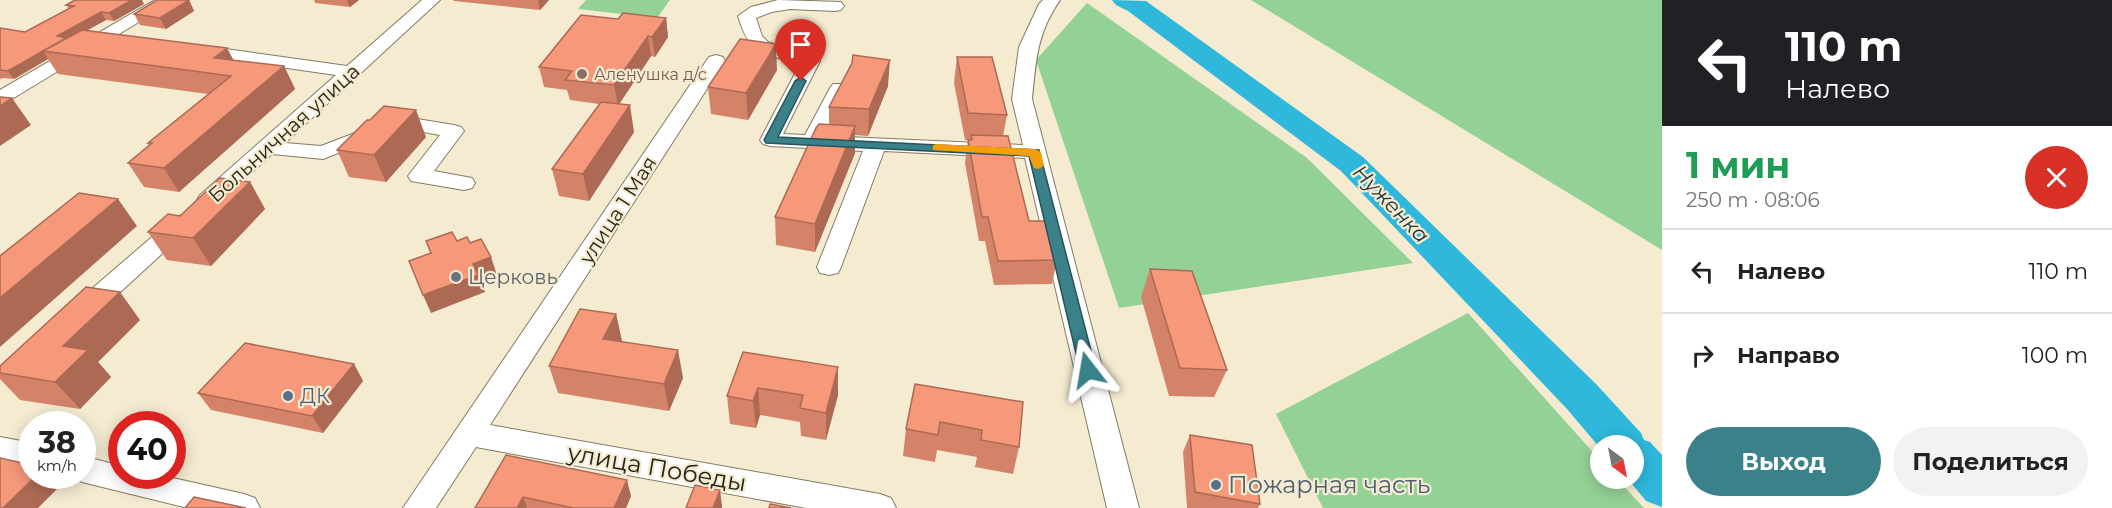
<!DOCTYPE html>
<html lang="ru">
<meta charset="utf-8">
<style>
body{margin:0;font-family:Montserrat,sans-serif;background:#f2f2f2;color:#222;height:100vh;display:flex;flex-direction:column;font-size:22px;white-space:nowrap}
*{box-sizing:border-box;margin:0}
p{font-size:20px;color:#767676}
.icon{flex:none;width:33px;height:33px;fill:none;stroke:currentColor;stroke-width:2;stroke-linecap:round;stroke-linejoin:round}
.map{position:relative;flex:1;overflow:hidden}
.details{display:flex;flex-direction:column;background:#fff;width:450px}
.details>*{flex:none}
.hud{background:#202124;color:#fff;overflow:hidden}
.needle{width:39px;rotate:148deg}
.tools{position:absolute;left:1590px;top:435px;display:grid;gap:12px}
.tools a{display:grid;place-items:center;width:54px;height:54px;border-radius:50%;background:#fff;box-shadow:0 3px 15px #0003;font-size:30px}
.speed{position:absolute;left:18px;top:411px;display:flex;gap:12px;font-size:30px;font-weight:700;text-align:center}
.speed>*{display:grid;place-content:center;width:78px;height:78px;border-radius:50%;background:#fff;box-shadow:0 3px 15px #0003;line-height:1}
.speed small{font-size:15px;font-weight:400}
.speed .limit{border:9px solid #d22;background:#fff;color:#111}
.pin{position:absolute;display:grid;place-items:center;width:51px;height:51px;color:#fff;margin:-62px -26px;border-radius:50% 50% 50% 0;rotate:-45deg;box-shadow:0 0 6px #0007}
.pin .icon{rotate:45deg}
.me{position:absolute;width:66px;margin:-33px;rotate:346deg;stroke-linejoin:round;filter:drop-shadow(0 0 4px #0008)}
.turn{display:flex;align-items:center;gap:21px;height:126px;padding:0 24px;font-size:27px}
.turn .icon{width:78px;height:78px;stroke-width:2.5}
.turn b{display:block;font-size:42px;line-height:51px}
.round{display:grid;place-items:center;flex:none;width:63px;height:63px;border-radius:32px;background:#f2f2f2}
.summary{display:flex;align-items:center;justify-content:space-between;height:102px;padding:0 24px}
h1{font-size:36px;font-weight:700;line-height:45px;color:#1e9e55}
.action{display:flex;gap:12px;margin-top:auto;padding:12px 24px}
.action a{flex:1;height:69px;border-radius:36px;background:#3a818a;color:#fff;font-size:24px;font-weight:700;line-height:69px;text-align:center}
.action a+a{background:#f2f2f2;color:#222}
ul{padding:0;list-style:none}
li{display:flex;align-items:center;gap:18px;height:84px;padding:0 24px;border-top:2px solid #e0e0e0}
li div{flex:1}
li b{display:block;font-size:22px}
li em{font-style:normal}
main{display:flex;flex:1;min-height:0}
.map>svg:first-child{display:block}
</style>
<main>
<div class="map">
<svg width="1662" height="508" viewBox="0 0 1662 508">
<rect width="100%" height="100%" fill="#f4ebd1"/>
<g fill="#94d196">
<polygon points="586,0 670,0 657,18 578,9"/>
<polygon points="1251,0 1662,0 1662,250"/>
<polygon points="1087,3 1307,158 1413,263 1119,308 1036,60"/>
<polygon points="1468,313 1600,460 1600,478 1617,479 1644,508 1323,508 1276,414"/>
</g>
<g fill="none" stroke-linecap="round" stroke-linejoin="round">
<polygon fill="#2fb8db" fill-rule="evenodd" points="1112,0 1146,1 1363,157 1597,385 1641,433 1644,440 1650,442 1662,455 1662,507 1646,501 1627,478 1634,478 1634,446 1600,446 1600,448 1567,409 1341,171 1128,11 1116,5"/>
<g stroke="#847b64" stroke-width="2">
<g id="minor">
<polygon points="155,0 175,0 7,102 0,104 0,90"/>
<polygon points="422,0 440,0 285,143 321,146 399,116 454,125 461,127 464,131 434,171 472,178 475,183 472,188 464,190 411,181 408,176 440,135 401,128 323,159 272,154 216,205 208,207 200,205 197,200 200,195 336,75 197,55 191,54 188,50 191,46 197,45 347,66"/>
<path d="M778,0L841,2L844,6L841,10L835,11L790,9L772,12L756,18L762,36L768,42L818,57L820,61L783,134L805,135L830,88L833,84H847L850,88L825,136L1023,145L1012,99L1019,47L1039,4L1043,0H1060C1037,33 1036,60 1032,99L1139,508H1107L1025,158L884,151L841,267L838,273L829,275L820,273L817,267L863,151L770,146L763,144L760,140L800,64C762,52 751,58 738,16L751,7Z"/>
<polygon points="716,55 723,57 725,61 490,425 880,494 891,498 896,508 806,508 476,447 436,508 403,508 709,57"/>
<polygon points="182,215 190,218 194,223 190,228 91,319 82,321 73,319 69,312 73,305 174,218"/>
<polygon points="0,437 32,443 32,468 0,461"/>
<polygon points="82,456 122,466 122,476 164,476 244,494 255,498 260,508 188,508 82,482 70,476 82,476"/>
</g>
</g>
<use href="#minor" fill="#fff" fill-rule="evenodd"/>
</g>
<g fill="#d48369">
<polygon points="189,0 194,11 166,29 140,25 134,14"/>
<polygon points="314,0 359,0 350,7 315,3"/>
<polygon points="453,0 549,0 540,10 454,1"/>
<polygon points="144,4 114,21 106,20 87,30 234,60 284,66 295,89 179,192 144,187 128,163 149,146 148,143 208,94 58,74 48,59 14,79 3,78 0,79 0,28 25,32 69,9 66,5"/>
<polygon points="666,18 668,37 655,57 651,56 619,104 634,132 589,201 559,196 552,169 599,104 570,100 567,90 544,87 539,67"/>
<polygon points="957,57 1007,115 1003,136 1029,221 1057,260 1052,284 994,285 985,241 979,241 965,163 968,140 965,140 954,83"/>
<polygon points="777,70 748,120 711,114 708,87"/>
<polygon points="888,86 868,136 855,135 855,153 815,252 776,245 775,217 829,125 829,107"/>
<polygon points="426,137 386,182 349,177 337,150"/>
<polygon points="250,182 265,209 211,266 167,260 148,232"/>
<polygon points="1150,269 1227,370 1214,397 1169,396 1141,297"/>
<polygon points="616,314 622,341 683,378 669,411 558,393 549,366"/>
<polygon points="140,320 98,362 111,377 80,409 20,400 0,379 0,366"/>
<polygon points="743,352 838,395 826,440 801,436 800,422 760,415 756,428 730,424 727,396"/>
<polygon points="354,364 363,381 323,433 211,410 198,393"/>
<polygon points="915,384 1019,447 1013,474 975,467 977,457 937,450 935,462 903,456 906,429"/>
<polygon points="1190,435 1260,504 1258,508 1187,508 1183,452"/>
<polygon points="506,455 631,496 626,508 475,508"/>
</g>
<g fill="#ac6a55">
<polygon points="131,0 142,0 144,4 114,21 109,13"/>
<polygon points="189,0 194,11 166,29 160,18"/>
<polygon points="347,0 359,0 350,7"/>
<polygon points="538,0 549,0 540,10"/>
<polygon points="101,12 106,20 68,41 43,51 48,59 14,79 8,71 57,36"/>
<polygon points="666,18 668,37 655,57 652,37"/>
<polygon points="648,36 651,56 618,106 614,85"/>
<polygon points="776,44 777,70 748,120 746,93"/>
<polygon points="227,48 239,70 214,58"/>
<polygon points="890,60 888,86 868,136 869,109"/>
<polygon points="284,66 295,89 179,192 164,168"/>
<polygon points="12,98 31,125 0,146 0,106"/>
<polygon points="630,105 634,132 589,201 583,174"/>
<polygon points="416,110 426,137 386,182 374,155"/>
<polygon points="855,126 855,153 815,252 815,224"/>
<polygon points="250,182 265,209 211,266 193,238"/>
<polygon points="118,199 137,226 0,347 0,298"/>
<polygon points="491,257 497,275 481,281 485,292 431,313 423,295 473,264"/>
<polygon points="120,292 140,320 98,362 111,377 80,409 55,382 63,346"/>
<polygon points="616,314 622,342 603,339"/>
<polygon points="678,350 683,378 669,411 664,384"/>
<polygon points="354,364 363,381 323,433 312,416"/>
<polygon points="838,367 838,395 826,440 826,413"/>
<polygon points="758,388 760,415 756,428 753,401"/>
<polygon points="36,476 51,476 61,485 38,508 3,508"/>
<polygon points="627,480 631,496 626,508 614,508"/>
<polygon points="720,490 722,506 722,508 713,508"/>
<polygon points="523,497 527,508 517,508"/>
</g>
<g fill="#f6987a" stroke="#ac6a55" stroke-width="1.5">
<polygon points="75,0 132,0 109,13 101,12 57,36 66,38 8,71 0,70 0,28 25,32 74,6 66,5"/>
<polygon points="157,0 189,0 160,18 134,14"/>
<polygon points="623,13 666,18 652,37 648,36 614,85 565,80 572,71 539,67 581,15 618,19"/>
<polygon points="82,30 227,48 214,58 284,66 164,168 128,163 152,143 148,143 231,76 43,51"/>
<polygon points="740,39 776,44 746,93 708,87"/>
<polygon points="853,55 890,60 869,109 829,107 852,63"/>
<polygon points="957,57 992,57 1007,115 968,113"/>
<polygon points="0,97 12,98 0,106"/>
<polygon points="601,102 630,105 583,174 552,169"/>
<polygon points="384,106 416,110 374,155 337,150 367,120 370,120"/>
<polygon points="819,124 855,126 815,224 775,217 816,128"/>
<polygon points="971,135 1008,136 1029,221 1046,221 1057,260 998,261 988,217 982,217 968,140 972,140"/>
<polygon points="220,178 250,182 193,238 148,232 168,214 180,216"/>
<polygon points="79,193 118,199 0,298 0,256"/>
<polygon points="452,232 457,241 467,237 470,243 481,239 491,257 473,264 478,275 423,295 409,261 431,253 426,241"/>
<polygon points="1150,269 1192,271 1227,370 1180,368"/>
<polygon points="86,287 120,292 63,346 88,350 55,382 0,373 0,366"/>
<polygon points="580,309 616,314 603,339 678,350 664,384 549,366"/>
<polygon points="245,343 354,364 312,416 198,393"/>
<polygon points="743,352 838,367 826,413 800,408 803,395 758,388 753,401 727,396"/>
<polygon points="915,384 1023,402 1019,447 981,440 982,430 940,422 938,435 906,429"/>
<polygon points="1190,435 1252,445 1260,504 1195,492"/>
<polygon points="506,455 627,480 614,508 573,508 523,497 517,508 475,508"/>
<polygon points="0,458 32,465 32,476 36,476 3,508 0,508"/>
<polygon points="695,485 720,490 713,508 715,508 686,508"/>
<polygon points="194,497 246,508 185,508"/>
<polygon points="770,504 791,508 769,508"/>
</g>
<polygon fill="#3a818a" stroke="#26545a" stroke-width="1.5" points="801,77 806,81 778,137 1039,150 1096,370 1093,374 1082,374 1080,370 1029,156 766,143 764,140 795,81"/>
<polygon fill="#f59e0b" points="937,144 1035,149 1041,152 1044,166 1038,169 1034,168 1029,156 933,150 933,145"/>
<circle fill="#8d6e63" stroke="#f4ebd1" stroke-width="2" cx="582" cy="74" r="6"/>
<circle fill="#6b7280" stroke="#f4ebd1" stroke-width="2" cx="456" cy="277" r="6"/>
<g fill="#5c6f8a" stroke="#f4ebd1" stroke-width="2">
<circle cx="288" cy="396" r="6"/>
<circle cx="1216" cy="485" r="6"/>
</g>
<g text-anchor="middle" stroke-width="4.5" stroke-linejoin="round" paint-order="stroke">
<g font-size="16" fill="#785e54" stroke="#f4ebd1" text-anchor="start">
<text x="594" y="80">Аленушка д/с</text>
</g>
<g font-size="20" fill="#262319" stroke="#f4ebd1">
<text transform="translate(284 133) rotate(-42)" y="7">Больничная улица</text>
<text transform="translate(618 210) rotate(-57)" y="7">улица 1 Мая</text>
</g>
<g font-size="20" fill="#5b616d" stroke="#f4ebd1" text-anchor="start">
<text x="468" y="284">Церковь</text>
</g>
<g font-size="20" fill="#4e5e75" stroke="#f4ebd1" text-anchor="start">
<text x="300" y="403">ДК</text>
</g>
<g font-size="21" font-style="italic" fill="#21373e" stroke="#f4ebd1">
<text transform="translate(1391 204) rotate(46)" y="7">Нуженка</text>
</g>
<g font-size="24" fill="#262319" stroke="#f4ebd1">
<text transform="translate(657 468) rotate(10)" y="8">улица Победы</text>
</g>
<g font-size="24" fill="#4e5e75" stroke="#f4ebd1" text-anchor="start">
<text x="1228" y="493">Пожарная часть</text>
</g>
</g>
</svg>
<div class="tools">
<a><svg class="needle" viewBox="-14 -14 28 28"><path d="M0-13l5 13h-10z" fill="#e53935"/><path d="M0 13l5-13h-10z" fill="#767676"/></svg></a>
</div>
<div class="speed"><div>38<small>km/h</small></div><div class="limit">40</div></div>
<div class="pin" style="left:801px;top:81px;background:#d93025"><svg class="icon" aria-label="arrive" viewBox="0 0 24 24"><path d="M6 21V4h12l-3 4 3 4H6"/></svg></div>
<svg class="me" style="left:1088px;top:370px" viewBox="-20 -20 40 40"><path d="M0-17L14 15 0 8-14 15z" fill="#3a818a" stroke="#fff" stroke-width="4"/></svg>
</div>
<section class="details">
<div class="hud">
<div class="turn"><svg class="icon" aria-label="left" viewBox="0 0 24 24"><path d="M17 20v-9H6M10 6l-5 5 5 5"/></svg><div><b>110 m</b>Налево</div></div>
</div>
<div class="summary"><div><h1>1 мин</h1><p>250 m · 08:06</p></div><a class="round" style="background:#d93025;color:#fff"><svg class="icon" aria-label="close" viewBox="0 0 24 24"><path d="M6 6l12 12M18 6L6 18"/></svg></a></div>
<ul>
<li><svg class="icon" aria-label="left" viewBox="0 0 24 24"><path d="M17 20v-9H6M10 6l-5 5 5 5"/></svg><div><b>Налево</b></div><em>110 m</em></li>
<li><svg class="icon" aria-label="right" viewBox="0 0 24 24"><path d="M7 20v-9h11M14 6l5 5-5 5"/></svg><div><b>Направо</b></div><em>100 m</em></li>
</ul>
<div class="action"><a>Выход</a><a>Поделиться</a></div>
</section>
</main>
